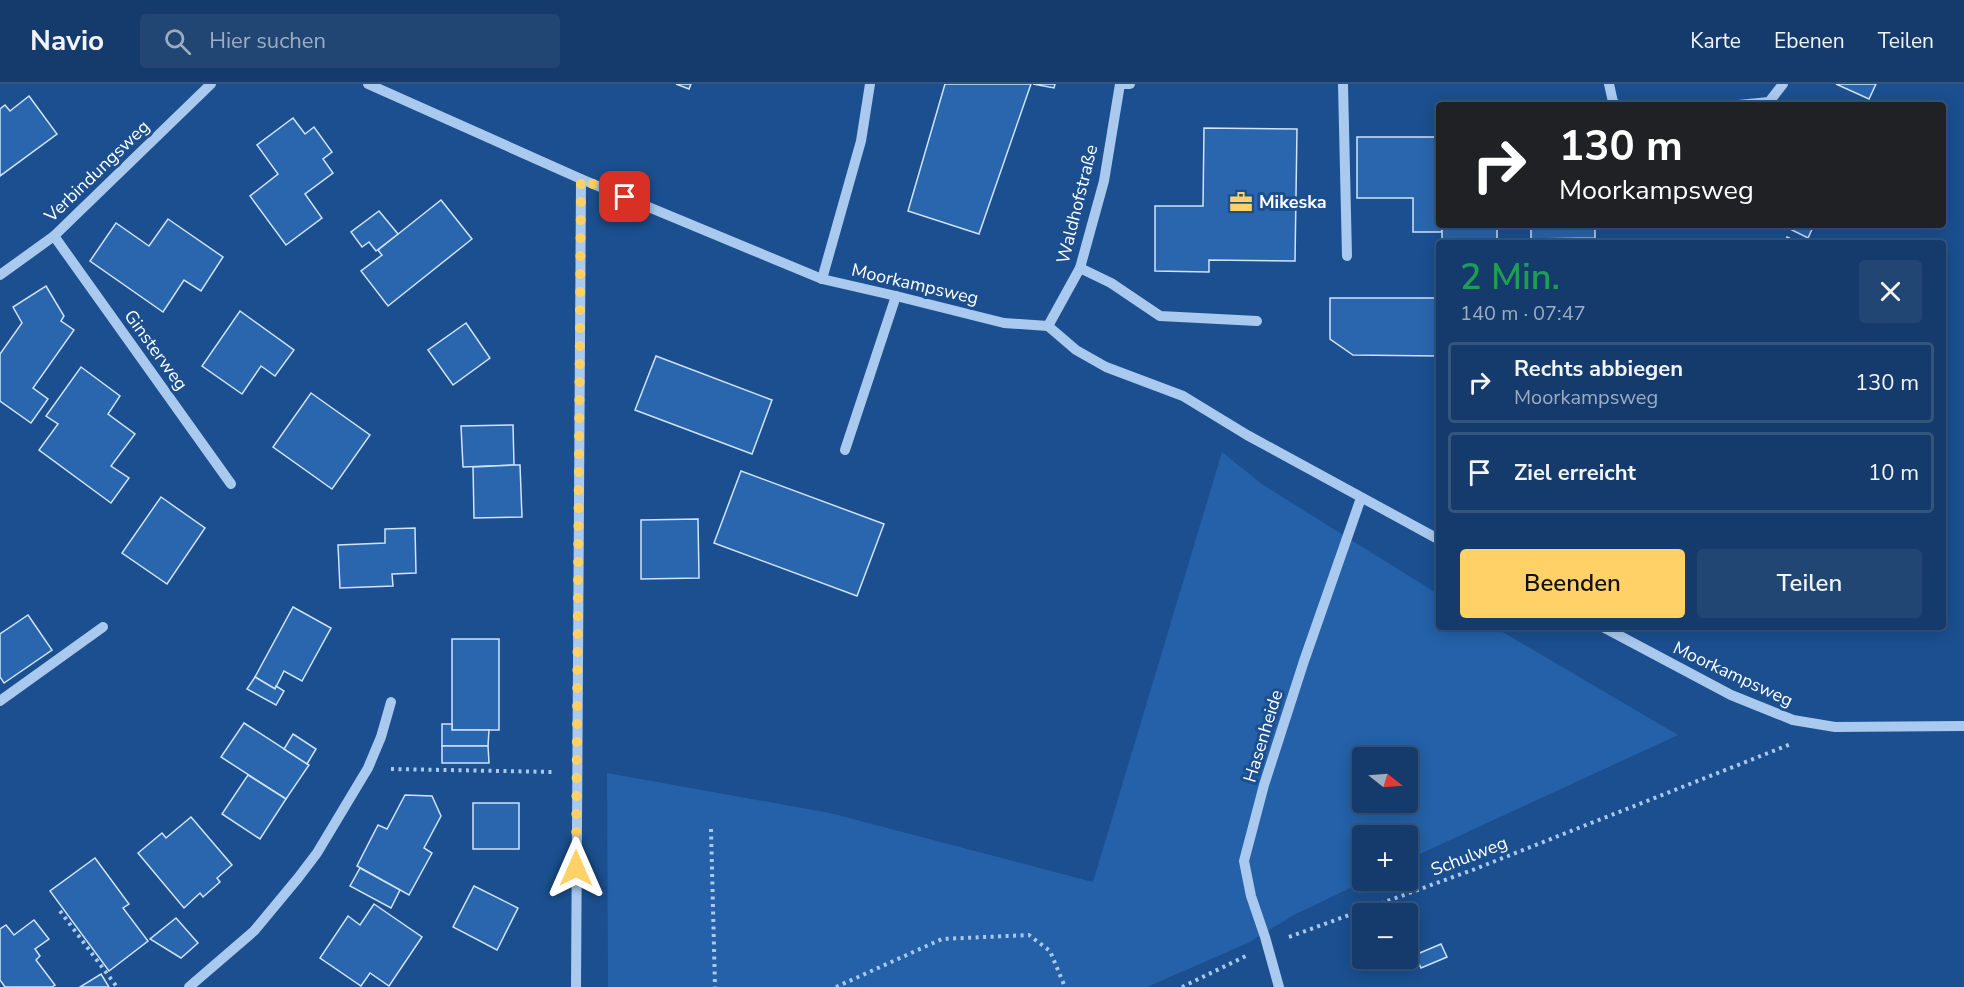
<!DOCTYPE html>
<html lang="de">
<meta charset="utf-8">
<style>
body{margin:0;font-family:"Nunito Sans",sans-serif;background:#214673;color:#f1f3f6;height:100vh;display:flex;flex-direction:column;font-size:22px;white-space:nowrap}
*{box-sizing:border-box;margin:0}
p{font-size:20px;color:#9dadc1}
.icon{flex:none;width:33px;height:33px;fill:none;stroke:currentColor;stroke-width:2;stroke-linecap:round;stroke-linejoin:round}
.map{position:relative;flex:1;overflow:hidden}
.drawer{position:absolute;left:1436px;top:156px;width:510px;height:390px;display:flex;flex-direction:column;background:#143b6b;border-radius:6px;box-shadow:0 3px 15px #0003,0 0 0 2px #33557e}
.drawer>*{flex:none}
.top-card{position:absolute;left:1436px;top:18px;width:510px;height:126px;border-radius:6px;box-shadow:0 3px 15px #0003,0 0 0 2px #33557e;background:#202124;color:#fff;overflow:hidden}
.needle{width:39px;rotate:107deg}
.buttons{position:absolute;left:1352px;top:663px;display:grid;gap:12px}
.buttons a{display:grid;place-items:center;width:66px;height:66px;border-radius:6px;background:#143b6b;box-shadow:0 3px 15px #0003,0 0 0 2px #33557e;font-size:30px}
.pin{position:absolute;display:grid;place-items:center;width:51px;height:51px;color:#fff;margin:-26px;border-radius:12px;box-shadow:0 3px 9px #0006}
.me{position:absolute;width:66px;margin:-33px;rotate:0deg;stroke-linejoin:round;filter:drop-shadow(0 0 4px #0008)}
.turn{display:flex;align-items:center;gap:21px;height:126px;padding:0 24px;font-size:27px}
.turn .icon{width:78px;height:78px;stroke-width:2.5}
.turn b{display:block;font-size:42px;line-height:51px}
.round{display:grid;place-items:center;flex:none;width:63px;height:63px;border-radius:6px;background:#214673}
.summary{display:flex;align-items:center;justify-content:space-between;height:102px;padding:0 24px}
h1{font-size:36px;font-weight:600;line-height:45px;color:#1e9e55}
.primary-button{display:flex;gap:12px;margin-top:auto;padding:12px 24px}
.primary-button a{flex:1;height:69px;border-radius:6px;background:#ffd166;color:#111;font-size:24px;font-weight:600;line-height:69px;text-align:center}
.primary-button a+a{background:#214673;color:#f1f3f6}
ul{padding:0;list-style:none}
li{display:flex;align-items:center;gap:18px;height:81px;margin:0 12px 9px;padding:0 12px;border:3px solid #33557e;border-radius:6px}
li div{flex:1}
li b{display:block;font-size:22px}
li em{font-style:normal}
header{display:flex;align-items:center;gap:36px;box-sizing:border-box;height:84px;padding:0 30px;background:#143b6b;border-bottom:2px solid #33557e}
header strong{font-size:28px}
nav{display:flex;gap:33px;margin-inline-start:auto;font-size:21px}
.search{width:420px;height:54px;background:#214673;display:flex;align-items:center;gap:15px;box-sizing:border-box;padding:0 21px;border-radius:6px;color:#9dadc1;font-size:22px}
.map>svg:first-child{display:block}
</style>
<header>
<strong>Navio</strong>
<div class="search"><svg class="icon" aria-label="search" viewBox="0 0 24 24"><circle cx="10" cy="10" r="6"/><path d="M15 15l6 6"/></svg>Hier suchen</div>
<nav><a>Karte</a><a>Ebenen</a><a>Teilen</a></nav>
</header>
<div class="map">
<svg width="1964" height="903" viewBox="0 0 1964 903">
<rect width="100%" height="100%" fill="#1b4f8f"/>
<path fill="#2461a8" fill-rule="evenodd" d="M1222,368L1263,401L1438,510V543H1494L1678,651L1407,776V752H1362V796L1365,797L1294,831L1248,859L1147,903H608L607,689L830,729L1093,798ZM1362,674H1407V718H1362Z"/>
<g fill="#2a66ad" stroke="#cfe3fa" stroke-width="1.5">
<polygon points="676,0 691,0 689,5"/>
<polygon points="945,0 1031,0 979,150 908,127"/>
<polygon points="1033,0 1055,0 1054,4"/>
<polygon points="1836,0 1876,0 1869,15"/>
<polygon points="29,12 57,50 0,92 0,25 5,21 10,27"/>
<polygon points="293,34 305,50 314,43 332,68 323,75 333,89 305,110 322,134 286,161 250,112 278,90 257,61"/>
<polygon points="1204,44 1297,45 1295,177 1209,176 1209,188 1155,187 1155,122 1203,122"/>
<polygon points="1357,53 1438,53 1438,141 1442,141 1442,148 1413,148 1413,114 1357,114"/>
<polygon points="441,116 472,155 388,222 361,187 382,171 378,166"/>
<polygon points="379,127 398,150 376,167 369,158 362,163 351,148"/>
<polygon points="168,135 223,173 201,207 184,196 163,228 90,177 116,139 149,162"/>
<rect x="1442" y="141" width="55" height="18"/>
<polygon points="1531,141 1595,141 1595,154 1531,155"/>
<polygon points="1782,141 1814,141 1808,154"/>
<polygon points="1787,153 1799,159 1784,159"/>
<polygon points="46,202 64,232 61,237 74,246 33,304 48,315 31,339 0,317 0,270 22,239 13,223"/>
<polygon points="1330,214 1438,214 1438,272 1353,271 1330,255"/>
<polygon points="240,227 294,266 275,292 261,282 242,310 202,282"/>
<polygon points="466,239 490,274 453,301 428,266"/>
<polygon points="656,272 772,316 752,370 635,326"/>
<polygon points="81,283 120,312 108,330 135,350 111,382 129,394 111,419 39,366 58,340 46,332"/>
<polygon points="311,309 370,351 332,405 273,363"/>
<polygon points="513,341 514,381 463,383 461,342"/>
<polygon points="514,381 520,381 522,433 474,434 473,383"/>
<polygon points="741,387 884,440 857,512 714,459"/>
<polygon points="161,413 205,444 167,500 122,469"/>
<polygon points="698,435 699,494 641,495 641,436"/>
<polygon points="415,444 416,489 392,490 393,502 340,504 338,461 385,459 385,445"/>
<polygon points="293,523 331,544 302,597 284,587 275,605 255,593"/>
<polygon points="28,531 52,566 4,599 0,593 0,550"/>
<rect x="452" y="555" width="47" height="91"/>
<polygon points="255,593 275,605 276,602 284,607 276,621 247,605"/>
<polygon points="244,639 309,681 286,715 221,673"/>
<polygon points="442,640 452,640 452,646 489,646 488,662 442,662"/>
<polygon points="293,650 316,665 307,680 284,665"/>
<polygon points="442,662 488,662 489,679 442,679"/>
<polygon points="248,691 286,715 260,755 222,730"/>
<polygon points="405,711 432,712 441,732 424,764 432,769 409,811 357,782 378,741 387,745"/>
<rect x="473" y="719" width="46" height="46"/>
<polygon points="191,733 232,781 217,794 220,798 203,813 200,809 184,824 138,769 162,749 166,754"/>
<polygon points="95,774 129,820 123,824 148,857 109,887 50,807"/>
<polygon points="360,784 400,806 391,824 350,802"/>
<polygon points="474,802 518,824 497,866 453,843"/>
<polygon points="374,820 422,853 389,902 370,889 361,902 320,874 348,832 360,841"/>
<polygon points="176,834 198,859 181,874 150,855"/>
<polygon points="34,836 49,855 35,865 40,872 36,876 55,901 52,903 5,903 0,896 0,845 6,841 14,851"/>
<polygon points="1441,860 1447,873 1421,884 1415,871"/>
<polygon points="101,890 109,903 80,903"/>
</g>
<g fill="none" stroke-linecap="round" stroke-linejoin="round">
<g stroke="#a9c9ee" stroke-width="4" stroke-dasharray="3 4.5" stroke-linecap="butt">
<polyline points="391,685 555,688"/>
<polyline points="711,745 715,903"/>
<polyline points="60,827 117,903"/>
<polyline points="1289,853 1475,785 1791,660"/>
<polyline points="836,903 942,855 1029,851 1050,867 1065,903"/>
<polyline points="1182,903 1246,872"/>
</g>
<g stroke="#a9c9ee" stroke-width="10">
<polyline points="368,0 581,95 822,195 896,212 1004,239 1048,242 1076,266 1106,283 1183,312 1247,351 1438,455"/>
<polyline points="1343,0 1347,172"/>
<polyline points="1609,0 1613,18 1617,21"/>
<polyline points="1738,21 1769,18 1783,0"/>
<polyline points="54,152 231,400"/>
<polyline points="1080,184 1111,199 1160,232 1257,237"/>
<polyline points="0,191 54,152 211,0"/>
<polyline points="822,195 861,57 870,0"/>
<polyline points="1048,242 1080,184 1104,97 1120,0 1130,0"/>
<polyline points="845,366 896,212"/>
<polyline points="1603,543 1731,611 1793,636 1835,643 1964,642"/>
<polyline points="0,617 103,543"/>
<polyline points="189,903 254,847 298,794 317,769 368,684 381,653 391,618"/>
<polyline points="576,903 581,95"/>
<polyline points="1279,903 1265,853 1251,812 1244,777 1264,701 1304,577 1361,414"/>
</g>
</g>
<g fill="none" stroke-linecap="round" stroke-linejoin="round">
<polyline stroke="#ffd166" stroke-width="10" stroke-dasharray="0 18" points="576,784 581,95 625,113"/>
</g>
<defs>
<g id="office-bare" transform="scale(1.8)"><path d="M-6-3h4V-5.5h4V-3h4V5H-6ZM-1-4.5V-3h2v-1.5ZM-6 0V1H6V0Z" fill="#ffd166" stroke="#1b4f8f" stroke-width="2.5" paint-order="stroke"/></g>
</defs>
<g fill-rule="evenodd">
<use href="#office-bare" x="1241" y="118"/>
</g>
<g text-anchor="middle" stroke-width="6" stroke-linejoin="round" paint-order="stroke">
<g font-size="18" fill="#fff" stroke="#1b4f8f">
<text transform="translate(97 87) rotate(-44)" y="6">Verbindungsweg</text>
<text transform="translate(1077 120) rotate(-76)" y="6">Waldhofstraße</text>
<text transform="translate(915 200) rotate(13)" y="6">Moorkampsweg</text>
<text transform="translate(156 266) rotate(54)" y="6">Ginsterweg</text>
<text transform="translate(1733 590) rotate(25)" y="6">Moorkampsweg</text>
<text transform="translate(1263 652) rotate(-73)" y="6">Hasenheide</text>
<text transform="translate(1469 772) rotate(-21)" y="6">Schulweg</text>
</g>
<g font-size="18" font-weight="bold" fill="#fff" stroke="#1b4f8f" text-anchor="start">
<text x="1259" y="124">Mikeska</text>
</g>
</g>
</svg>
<div class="buttons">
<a><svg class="needle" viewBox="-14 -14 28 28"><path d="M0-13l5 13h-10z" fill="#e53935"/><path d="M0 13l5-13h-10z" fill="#9dadc1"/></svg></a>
<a>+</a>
<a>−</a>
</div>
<div class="pin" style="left:625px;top:113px;background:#d93025"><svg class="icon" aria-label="arrive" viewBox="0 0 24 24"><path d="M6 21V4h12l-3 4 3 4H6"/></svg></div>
<svg class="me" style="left:576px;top:784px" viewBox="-20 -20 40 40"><path d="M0-17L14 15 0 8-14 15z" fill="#ffd166" stroke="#fff" stroke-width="4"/></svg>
<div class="top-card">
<div class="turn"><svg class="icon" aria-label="right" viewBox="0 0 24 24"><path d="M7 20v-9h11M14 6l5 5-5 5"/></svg><div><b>130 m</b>Moorkampsweg</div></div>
</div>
<section class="drawer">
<div class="summary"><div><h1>2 Min.</h1><p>140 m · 07:47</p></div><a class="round"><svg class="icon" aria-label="close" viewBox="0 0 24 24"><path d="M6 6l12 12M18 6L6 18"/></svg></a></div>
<ul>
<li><svg class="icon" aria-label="right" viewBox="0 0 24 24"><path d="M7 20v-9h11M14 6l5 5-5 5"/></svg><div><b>Rechts abbiegen</b><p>Moorkampsweg</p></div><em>130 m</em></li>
<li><svg class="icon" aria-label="arrive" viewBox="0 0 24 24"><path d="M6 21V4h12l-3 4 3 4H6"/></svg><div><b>Ziel erreicht</b></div><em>10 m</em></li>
</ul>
<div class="primary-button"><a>Beenden</a><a>Teilen</a></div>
</section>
</div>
